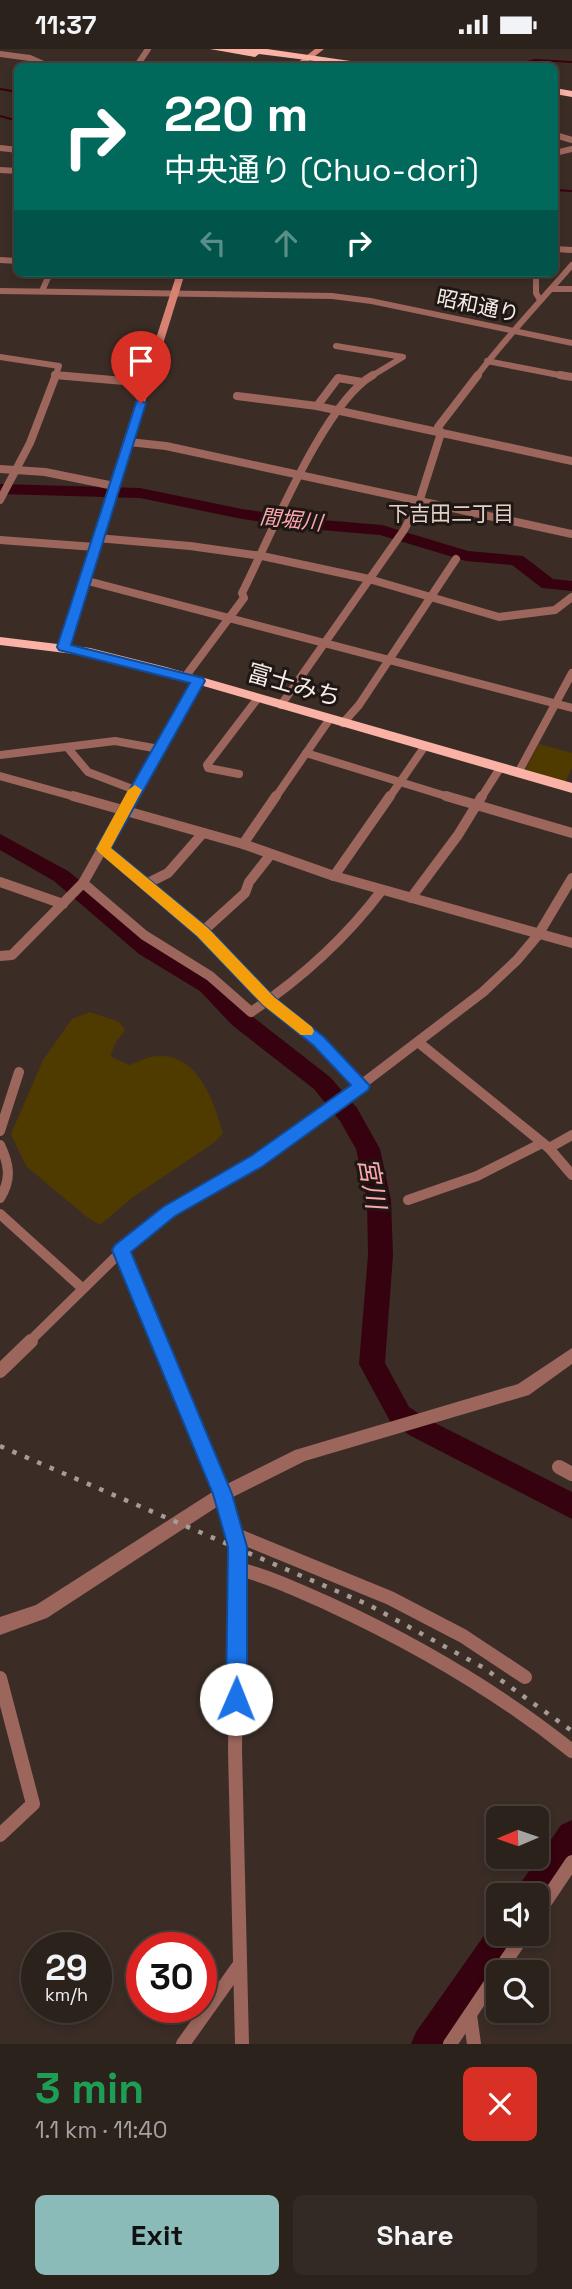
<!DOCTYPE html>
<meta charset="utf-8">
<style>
body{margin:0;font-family:"Space Grotesk","Noto Sans JP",sans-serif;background:#342a25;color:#f1f3f6;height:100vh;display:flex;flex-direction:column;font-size:26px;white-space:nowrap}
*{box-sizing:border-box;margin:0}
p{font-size:23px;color:#a6a4a3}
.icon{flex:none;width:38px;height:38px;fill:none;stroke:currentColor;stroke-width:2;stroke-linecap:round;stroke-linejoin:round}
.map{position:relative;height:1995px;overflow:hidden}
.details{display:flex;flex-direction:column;background:#2c221c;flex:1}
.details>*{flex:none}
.top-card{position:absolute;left:14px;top:14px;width:544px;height:214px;border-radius:10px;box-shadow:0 4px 10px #0003,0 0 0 2px #483f3b;background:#00695c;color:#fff;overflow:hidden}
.needle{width:46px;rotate:268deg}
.controls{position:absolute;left:486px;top:1757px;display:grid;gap:14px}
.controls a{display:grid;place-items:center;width:63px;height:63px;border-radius:10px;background:#2c221c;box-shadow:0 4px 10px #0003,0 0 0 2px #483f3b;font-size:35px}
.speed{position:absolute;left:21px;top:1883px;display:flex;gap:14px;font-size:35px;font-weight:700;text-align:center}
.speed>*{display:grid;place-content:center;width:91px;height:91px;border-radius:50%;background:#2c221c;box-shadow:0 4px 10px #0003,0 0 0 2px #483f3b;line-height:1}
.speed small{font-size:18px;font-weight:400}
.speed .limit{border:10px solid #d22;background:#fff;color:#111}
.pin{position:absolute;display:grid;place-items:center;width:60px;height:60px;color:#fff;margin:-72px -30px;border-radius:50% 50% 50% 0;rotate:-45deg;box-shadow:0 0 7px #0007}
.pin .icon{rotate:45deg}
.me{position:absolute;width:77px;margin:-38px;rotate:1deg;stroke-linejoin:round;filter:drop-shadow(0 0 5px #0008)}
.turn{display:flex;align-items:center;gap:24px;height:147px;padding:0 35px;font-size:32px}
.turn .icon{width:91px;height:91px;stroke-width:2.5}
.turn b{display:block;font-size:49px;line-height:60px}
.lanes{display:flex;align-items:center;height:66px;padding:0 35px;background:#0003;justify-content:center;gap:35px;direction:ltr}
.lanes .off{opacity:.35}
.round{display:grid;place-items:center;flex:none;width:74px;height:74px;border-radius:10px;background:#342a25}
.head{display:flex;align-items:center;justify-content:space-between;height:119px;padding:0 35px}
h1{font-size:42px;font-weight:700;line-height:52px;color:#1e9e55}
.button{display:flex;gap:14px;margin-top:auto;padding:14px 35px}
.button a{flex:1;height:80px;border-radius:10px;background:#8bbbb9;color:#111;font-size:28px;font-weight:700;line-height:80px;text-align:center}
.button a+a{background:#342a25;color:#f1f3f6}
.status{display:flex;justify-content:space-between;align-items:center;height:49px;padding:0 35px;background:#2c221c;direction:ltr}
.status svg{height:19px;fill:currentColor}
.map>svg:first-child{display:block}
</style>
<div class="status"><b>11:37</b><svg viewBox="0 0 49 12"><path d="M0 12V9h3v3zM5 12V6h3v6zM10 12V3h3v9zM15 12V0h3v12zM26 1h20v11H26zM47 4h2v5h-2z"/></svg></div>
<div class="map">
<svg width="572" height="1995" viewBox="0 0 572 1995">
<rect width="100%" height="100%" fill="#3b2d26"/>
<g fill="#4f3b00">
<polygon points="539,695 572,704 572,719 564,735 524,723"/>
<path d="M90,963L119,973L125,981L116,993L110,1007L129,1016C136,1014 143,1010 150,1008C196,999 213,1049 223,1084L215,1093L133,1148L100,1176L87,1168L26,1117L11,1085L43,1011L72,970Z"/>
</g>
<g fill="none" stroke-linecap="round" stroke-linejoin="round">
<g stroke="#36020f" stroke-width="2">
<polyline points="428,18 452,14 502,18"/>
<polyline points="507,18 535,11 572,13"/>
<polyline points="0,40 18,43"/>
<polyline points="0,67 18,72"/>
<polyline points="555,141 572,142"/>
</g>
<g fill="#36020f" fill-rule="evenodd">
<polygon points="0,435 140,439 242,460 310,470 382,476 468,502 523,507 553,530 572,532 572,542 542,539 512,516 466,512 380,486 310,480 242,470 140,449 0,445"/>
<polygon points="0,785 68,822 155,893 216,930 248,964 330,1028 357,1059 380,1100 391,1151 393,1206 385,1314 409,1358 429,1371 572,1443 572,1470 411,1387 391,1374 359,1315 368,1206 367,1151 356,1100 340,1072 314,1040 232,976 200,942 139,905 54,832 0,801"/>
<polygon points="572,1771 572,1814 542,1857 537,1859 537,1846 515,1846 520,1835 561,1776"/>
<polygon points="499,1871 499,1885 520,1885 515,1896 448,1995 411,1995 416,1983 493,1874"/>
</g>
<g stroke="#9c665c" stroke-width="6">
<polyline points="0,5 30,9 50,18"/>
<polyline points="136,18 148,0"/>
<polyline points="555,86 572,91"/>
<polyline points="0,99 18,101"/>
<polyline points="555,104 572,100"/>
<polyline points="0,121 18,122"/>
<polyline points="555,200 572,201"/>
<polyline points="0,211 18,212"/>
<polyline points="536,224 536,244 540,251"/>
<polyline points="551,240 572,240"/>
<polyline points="42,242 50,224"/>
<polyline points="336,297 403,308 370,328"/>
<polyline points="0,308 59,317 55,328"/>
<polyline points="487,312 569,328"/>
<polyline points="55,326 72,328"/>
<path d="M476,328C506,288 540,253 572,216"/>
</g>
<g stroke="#9c665c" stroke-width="8">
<polyline points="55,326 147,334"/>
<polyline points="560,326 572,328"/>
<polyline points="237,347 317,357 572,412"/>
<polyline points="317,357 338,329 362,333"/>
<polyline points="129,393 166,397 572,485"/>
<polyline points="0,420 45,423 114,437"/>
<polyline points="0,451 30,394 56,326"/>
<polyline points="97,489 190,497 262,507 369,530 499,568 555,561 572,548"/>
<polyline points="0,491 95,498"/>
<polyline points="84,531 572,659"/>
<path d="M185,628L244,549L242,544C269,491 324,353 373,326"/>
<polyline points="281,656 404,481 420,450 441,384 438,378 478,326"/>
<polyline points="343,674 359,656 456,510"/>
<polyline points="67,698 88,723 135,741"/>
<polyline points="306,704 452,749"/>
<polyline points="0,706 115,692 159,700"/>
<polyline points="518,724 572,624"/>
<polyline points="239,725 208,719 207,716 258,649"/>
<polyline points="0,727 79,749"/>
<polyline points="131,749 198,632"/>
<polyline points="275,749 329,671"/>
<polyline points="389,749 425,697"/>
<polyline points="481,749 500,719"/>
</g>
<g stroke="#9c665c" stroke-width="10">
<polyline points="73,747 243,795 334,827 572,894"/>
<polyline points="446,747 572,784"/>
<polyline points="243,795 276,747"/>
<polyline points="103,800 202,883 269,952 319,992 362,1037"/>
<polyline points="334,827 390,747"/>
<polyline points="0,833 63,855"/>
<path d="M83,834L144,886L210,927L251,963C302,929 345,890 382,841"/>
<polyline points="146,835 168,824 203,784"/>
<polyline points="411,849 458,786 482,747"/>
<polyline points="202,883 245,844 249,833 271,805"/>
<polyline points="0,907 12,906 83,834 132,747"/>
<polyline points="418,993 549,1099 572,1126"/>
<polyline points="0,1082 19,1023"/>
<path d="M0,1096C9,1115 12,1130 0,1149"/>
<polyline points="549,1099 572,1086"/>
<polyline points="408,1151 477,1127 542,1094"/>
<polyline points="0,1165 82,1239"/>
<polyline points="121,1201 160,1293"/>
<polyline points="29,1293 137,1187 169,1163 290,1090 483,943 517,911 538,886 572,829"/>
</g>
<g stroke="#9c665c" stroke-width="14">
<polyline points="159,1292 223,1445 237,1498 235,1702 242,1995"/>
<polyline points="0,1322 31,1292"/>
<polyline points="559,1418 572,1425"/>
<polyline points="234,1485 390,1549 463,1587 525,1628"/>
<path d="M239,1520C270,1528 300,1542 329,1555C416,1595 497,1642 572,1702"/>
<polyline points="0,1629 33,1755 0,1786"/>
<polyline points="537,1865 572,1813"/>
<polyline points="470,1966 474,1995"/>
<polyline points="183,1995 240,1915"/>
<polyline points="450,1995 524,1885"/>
</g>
<g fill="#9c665c" fill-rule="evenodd">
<polygon points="0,239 332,244 371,249 572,291 572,297 371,255 332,250 0,245"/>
<polygon points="572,1299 572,1315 529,1346 305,1412 229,1450 47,1569 0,1586 0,1568 36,1556 217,1440 295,1401 518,1335"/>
</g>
<g fill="#d88273" fill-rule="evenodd">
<polygon points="315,0 324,0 301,18 292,18"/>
<polygon points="177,224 185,224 69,598 63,601 59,600 57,598"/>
</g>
<g fill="#fbb2a6" fill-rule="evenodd">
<polygon points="210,0 267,0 392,18 362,18 259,5 255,8"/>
<polygon points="555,39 572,42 572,48 555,45"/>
<polygon points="0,588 90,599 166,618 572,734 572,744 162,625 90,607 0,596"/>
</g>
<polyline stroke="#a69b95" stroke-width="4.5" stroke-dasharray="4.5 9" stroke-linecap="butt" points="0,1397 369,1556 484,1619 572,1682"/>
</g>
<polygon fill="#1a73e8" stroke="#114b97" stroke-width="2" points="137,351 146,354 71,596 203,629 205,632 111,799 208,879 274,948 324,988 370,1037 368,1041 263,1117 175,1167 131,1203 232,1445 247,1498 247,1650 244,1658 236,1661 229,1658 226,1650 228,1498 213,1445 112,1201 115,1196 163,1158 251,1107 351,1036 313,996 263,956 197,887 96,800 190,634 59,601 57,598"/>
<polygon fill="#f59e0b" points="135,736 142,741 111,799 208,879 274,948 312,978 314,982 312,986 301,986 263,956 197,887 98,803 96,800 128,741"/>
<g text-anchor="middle" stroke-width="6" stroke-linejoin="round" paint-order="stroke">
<g font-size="21" fill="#f5ece7" stroke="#1e1714">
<text transform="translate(478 257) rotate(12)" y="7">昭和通り</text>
</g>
<g font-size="21" fill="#e3d0c7" stroke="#1e1714">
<text x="451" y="472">下吉田二丁目</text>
</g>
<g font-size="21" font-style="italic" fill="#fea6b0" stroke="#1e1714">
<text transform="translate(291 471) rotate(6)" y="7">間堀川</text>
</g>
<g font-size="24" fill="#f5ece7" stroke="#1e1714">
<text transform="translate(294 636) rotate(16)" y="8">富士みち</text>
</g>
<g font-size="26" font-style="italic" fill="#fea6b0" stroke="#1e1714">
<text transform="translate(372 1134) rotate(80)" y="9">宮川</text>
</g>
</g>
</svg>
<div class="controls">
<a><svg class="needle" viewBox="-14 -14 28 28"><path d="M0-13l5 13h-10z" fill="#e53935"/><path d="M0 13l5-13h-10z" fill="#a6a4a3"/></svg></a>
<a><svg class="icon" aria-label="sound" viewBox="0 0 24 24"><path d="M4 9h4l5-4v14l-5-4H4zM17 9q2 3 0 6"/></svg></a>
<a><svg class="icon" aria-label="search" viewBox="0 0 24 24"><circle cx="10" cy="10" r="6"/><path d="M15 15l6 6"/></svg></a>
</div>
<div class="speed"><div>29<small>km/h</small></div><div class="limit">30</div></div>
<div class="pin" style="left:141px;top:354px;background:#d93025"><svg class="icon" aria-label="arrive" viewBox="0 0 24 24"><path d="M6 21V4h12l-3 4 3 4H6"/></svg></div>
<svg class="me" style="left:236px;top:1650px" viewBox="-20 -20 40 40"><circle r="19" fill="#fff"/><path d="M0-13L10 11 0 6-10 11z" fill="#1a73e8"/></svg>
<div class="top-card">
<div class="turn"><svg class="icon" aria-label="right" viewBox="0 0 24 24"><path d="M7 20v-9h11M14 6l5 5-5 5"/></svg><div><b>220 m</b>中央通り (Chuo-dori)</div></div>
<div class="lanes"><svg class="icon off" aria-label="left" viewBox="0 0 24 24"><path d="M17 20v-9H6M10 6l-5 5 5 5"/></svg><svg class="icon off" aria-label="ahead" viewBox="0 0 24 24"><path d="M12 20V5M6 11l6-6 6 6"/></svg><svg class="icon" aria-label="right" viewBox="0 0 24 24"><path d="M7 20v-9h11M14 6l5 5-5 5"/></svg></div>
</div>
</div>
<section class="details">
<div class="head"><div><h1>3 min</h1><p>1.1 km · 11:40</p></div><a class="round" style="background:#d93025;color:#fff"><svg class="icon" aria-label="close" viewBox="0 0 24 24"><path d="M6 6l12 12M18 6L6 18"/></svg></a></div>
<div class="button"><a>Exit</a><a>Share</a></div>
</section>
